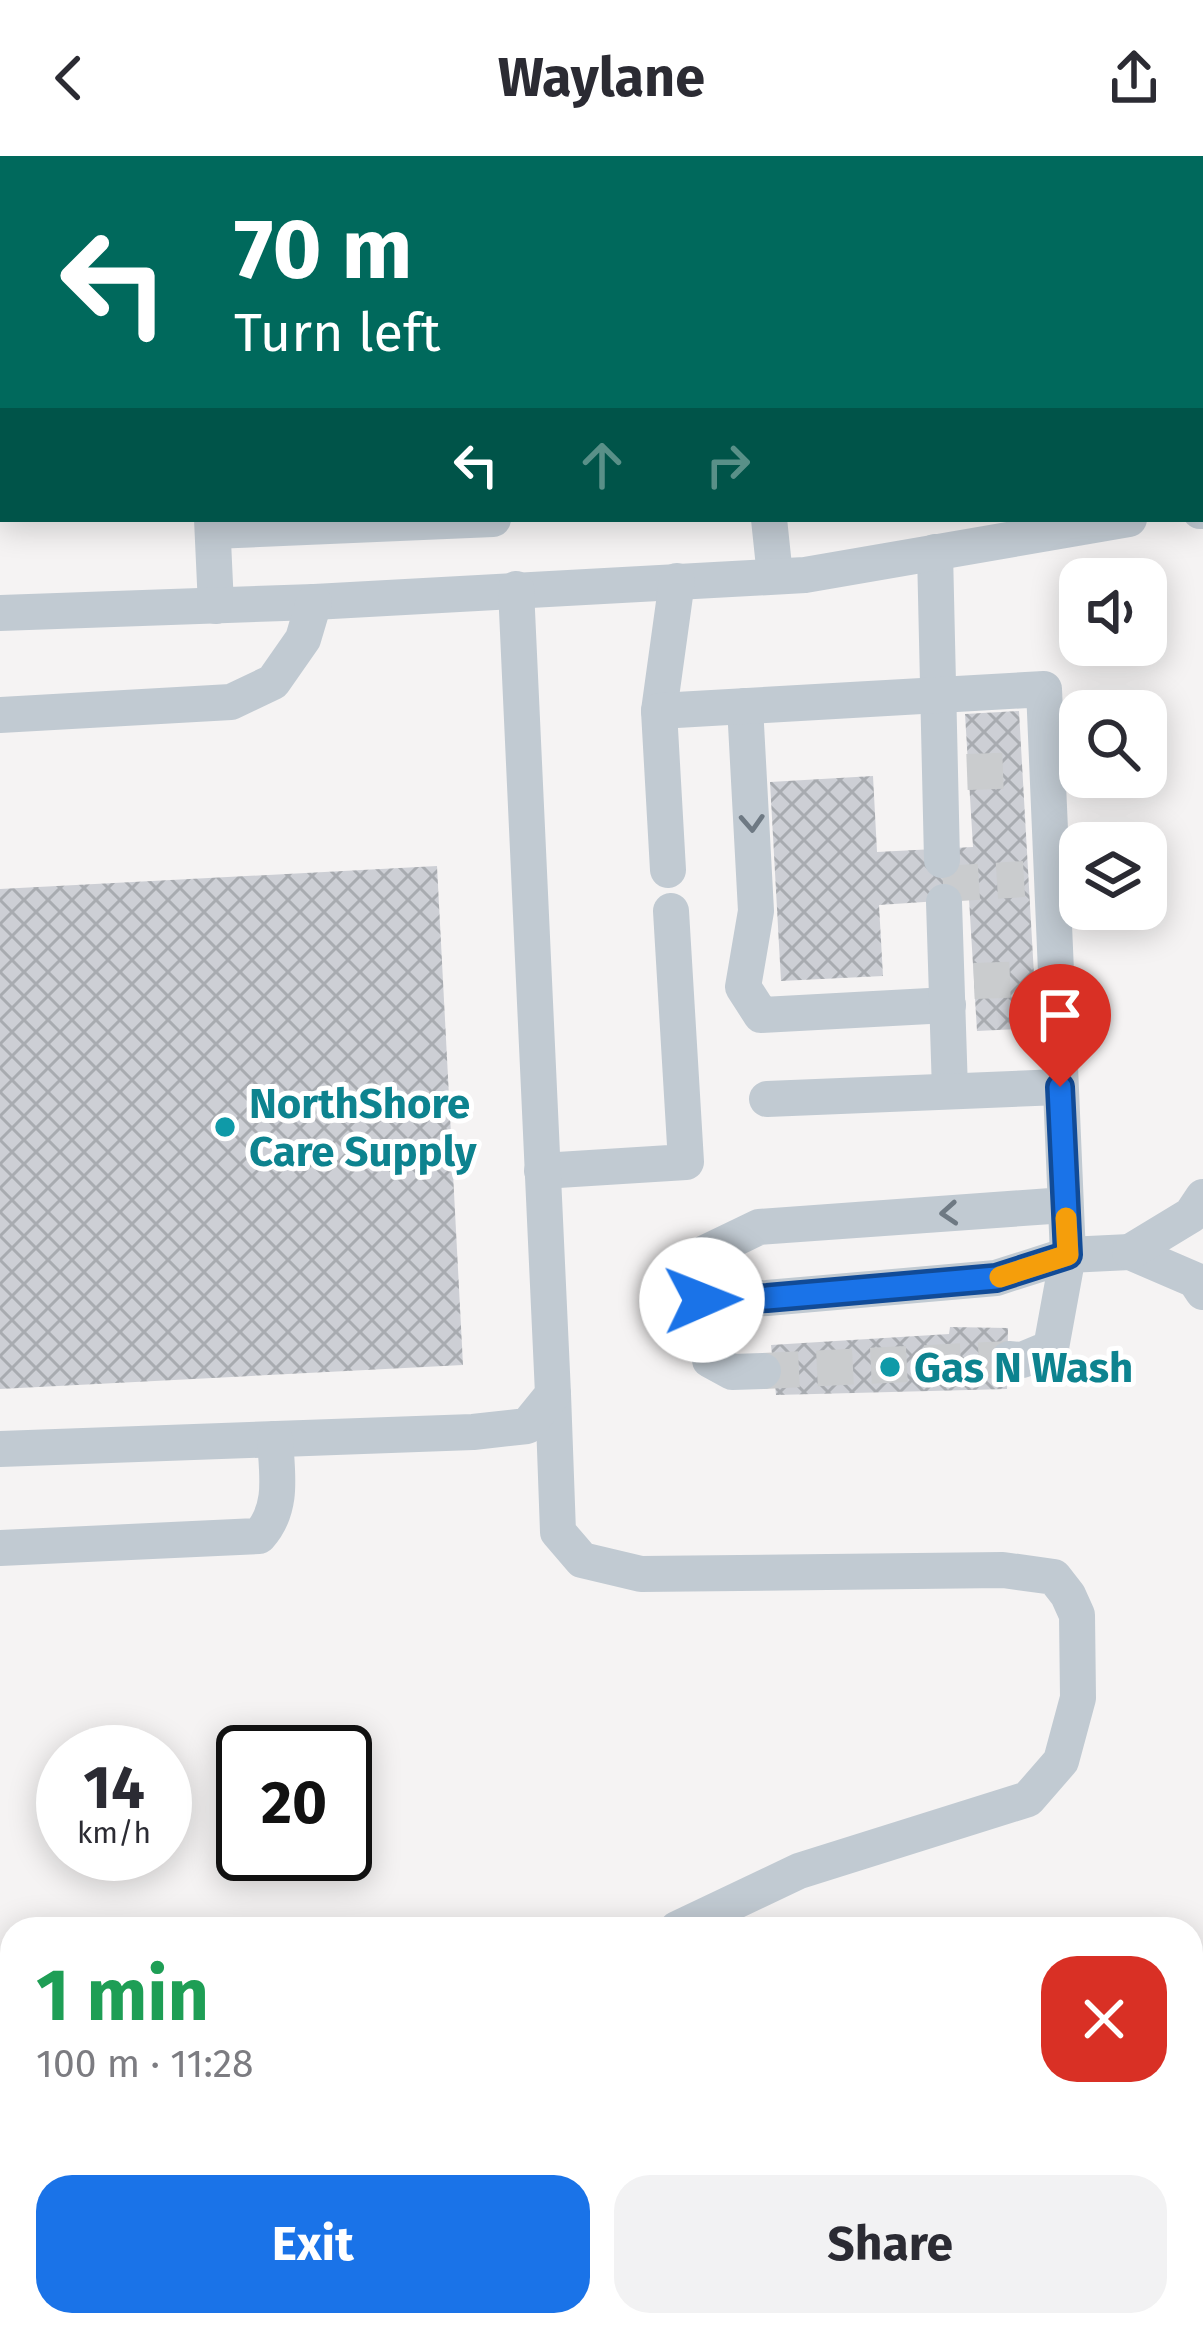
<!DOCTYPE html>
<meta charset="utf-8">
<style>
body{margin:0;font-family:"Fira Sans",sans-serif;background:#f2f2f3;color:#2b2b33;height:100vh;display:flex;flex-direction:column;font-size:45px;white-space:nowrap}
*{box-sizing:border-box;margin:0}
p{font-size:39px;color:#7c7c81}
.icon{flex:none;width:66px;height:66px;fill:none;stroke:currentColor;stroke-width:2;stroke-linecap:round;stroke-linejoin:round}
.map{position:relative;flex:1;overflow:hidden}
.drawer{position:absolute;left:0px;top:1761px;width:1203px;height:420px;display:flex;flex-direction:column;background:#fff;border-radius:36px 36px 0 0;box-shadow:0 6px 30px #0003}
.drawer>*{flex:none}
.banner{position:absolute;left:0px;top:0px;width:1203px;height:366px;box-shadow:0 6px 30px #0003;background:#00695c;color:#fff;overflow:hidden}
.fabs{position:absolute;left:1059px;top:402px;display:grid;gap:24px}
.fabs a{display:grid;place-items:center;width:108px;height:108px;border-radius:24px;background:#fff;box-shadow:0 6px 30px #0003;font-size:60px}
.speed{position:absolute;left:36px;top:1569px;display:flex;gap:24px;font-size:60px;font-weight:700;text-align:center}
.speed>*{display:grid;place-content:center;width:156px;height:156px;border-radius:50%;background:#fff;box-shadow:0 6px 30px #0003;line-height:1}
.speed small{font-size:30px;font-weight:400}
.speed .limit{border:6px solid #111;border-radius:18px;background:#fff;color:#111}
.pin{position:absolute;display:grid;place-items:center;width:102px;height:102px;color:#fff;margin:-123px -51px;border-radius:50% 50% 50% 0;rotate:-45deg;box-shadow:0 0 12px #0007}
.pin .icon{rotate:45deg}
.me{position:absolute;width:132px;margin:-66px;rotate:89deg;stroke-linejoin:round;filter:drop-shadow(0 0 9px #0008)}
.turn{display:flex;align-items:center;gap:42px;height:252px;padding:0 36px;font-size:54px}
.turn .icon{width:156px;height:156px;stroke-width:2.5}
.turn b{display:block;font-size:84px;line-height:102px}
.lanes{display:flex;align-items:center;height:114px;padding:0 36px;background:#0003;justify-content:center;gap:60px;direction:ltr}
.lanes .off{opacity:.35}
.round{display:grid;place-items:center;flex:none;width:126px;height:126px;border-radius:36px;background:#f2f2f3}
.summary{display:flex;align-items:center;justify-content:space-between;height:204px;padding:0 36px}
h1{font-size:72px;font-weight:700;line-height:90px;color:#1e9e55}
.cta{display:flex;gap:24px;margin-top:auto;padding:24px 36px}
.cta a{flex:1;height:138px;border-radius:36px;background:#1a73e8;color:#fff;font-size:48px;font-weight:700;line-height:138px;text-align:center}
.cta a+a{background:#f2f2f3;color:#2b2b33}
header{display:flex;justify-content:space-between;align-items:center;height:156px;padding:0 36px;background:#fff;font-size:54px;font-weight:700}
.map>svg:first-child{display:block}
</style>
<header><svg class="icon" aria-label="back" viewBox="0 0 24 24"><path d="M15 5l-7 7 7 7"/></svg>Waylane<svg class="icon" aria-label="share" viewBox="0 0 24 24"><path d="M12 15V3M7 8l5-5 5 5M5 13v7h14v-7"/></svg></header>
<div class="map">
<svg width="1203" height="2181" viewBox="0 0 1203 2181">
<defs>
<pattern id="grass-dots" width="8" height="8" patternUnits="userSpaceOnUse" patternTransform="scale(3)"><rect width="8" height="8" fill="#c3f1d5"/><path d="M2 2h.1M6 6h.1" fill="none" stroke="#a0c6b0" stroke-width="1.8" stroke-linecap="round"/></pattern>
<pattern id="building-cross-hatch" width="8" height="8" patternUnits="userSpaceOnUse" patternTransform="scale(3)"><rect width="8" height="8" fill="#cdcfd5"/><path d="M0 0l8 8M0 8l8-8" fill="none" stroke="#a8abb0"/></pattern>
</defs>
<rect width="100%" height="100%" fill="#f5f3f3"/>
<polygon fill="url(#grass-dots)" points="469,2169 720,2169 742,2181 456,2181"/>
<g fill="url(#building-cross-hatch)">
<polygon points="1019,555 1037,872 977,875 969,743 879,749 883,820 781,825 770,626 873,620 877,696 973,691 965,558"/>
<polygon points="437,710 463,1209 0,1233 0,733"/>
<polygon points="950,1171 1008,1172 1007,1233 776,1239 771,1189 949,1178"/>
</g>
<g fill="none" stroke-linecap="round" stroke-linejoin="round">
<g stroke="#caccce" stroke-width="36" stroke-dasharray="36 18" stroke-linecap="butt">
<polyline points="967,616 1020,614"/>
<polyline points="943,728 1024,723"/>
<polyline points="974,825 1027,823"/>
<polyline points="763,1215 1009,1203"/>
</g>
<g stroke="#7690ad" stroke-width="56">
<g id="highway">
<polyline points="826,2169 852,2181"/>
<polyline points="379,2181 389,2169"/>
</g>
</g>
<g stroke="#c1cad2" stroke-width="36">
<polyline points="196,0 196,3"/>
<polyline points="795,0 795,3"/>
<polyline points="925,0 926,3"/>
<polyline points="1094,0 1094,3"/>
<polyline points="1200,355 1203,355"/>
<polyline points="212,363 216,450"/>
<polyline points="769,363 775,420"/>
<polyline points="213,375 493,363"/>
<polyline points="935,396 942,704"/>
<polyline points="0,457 314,446 805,419 1129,363"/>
<polyline points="745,550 756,755 743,831 761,859 948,849"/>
<polyline points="659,555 677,425"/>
<polyline points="0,559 231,546 273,526 303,483 314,446"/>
<polyline points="668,714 659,555 1044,533 1068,1099 1130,1096 1195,1124 1203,1136"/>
<polyline points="944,746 950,935"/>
<polyline points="767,943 1060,931"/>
<polyline points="542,1015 686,1006 671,755"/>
<polyline points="1130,1096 1191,1059 1203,1041"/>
<polyline points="702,1144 767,1142 996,1122 1068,1099 1051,1192 1022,1204 1009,1203"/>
<polyline points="763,1215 732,1216 710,1204 702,1144 705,1097 759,1071 1065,1049"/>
<polyline points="553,1238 558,1376 582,1404 641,1418 1003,1414 1054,1421 1068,1439 1077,1459 1078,1542 1061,1605 1028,1643 799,1715 677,1773"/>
<polyline points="0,1293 473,1276 527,1270 553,1238 516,433"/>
<path d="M0,1392L259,1380C284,1352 277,1318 275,1283"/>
<polyline points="0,2084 12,2081"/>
</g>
<use href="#highway" stroke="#8ba5c1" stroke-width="51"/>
</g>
<defs><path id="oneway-chevron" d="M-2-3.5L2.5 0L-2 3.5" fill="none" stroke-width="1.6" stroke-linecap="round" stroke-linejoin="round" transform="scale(3)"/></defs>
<g stroke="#6e7983">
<use href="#oneway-chevron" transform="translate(752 667) rotate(87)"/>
<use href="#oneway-chevron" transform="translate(949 1057) rotate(176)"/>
</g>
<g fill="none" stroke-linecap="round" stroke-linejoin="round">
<g stroke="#114b97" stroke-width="30">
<polyline id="route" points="702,1144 767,1142 996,1122 1068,1099 1060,931"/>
</g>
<use href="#route" stroke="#1a73e8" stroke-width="21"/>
<polyline stroke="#f59e0b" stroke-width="21" points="1000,1121 1068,1099 1066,1062"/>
</g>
<g fill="#0f9aa8" stroke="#fff" stroke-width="4.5">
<circle cx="225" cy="971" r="12"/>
<circle cx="890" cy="1211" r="12"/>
</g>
<g text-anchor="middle" stroke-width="10" stroke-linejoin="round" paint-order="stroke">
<g font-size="42" font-weight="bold" fill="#0d838f" stroke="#fff" text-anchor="start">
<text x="249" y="962">NorthShore<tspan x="249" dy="48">Care Supply</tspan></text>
<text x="914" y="1226">Gas N Wash</text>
</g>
</g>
</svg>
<div class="fabs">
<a><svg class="icon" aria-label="sound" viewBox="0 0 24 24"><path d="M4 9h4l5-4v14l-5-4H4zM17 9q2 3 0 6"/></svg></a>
<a><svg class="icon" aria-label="search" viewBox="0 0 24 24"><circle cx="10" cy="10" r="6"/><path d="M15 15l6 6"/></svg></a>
<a><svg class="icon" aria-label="layers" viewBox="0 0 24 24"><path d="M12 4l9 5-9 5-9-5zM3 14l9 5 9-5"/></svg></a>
</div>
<div class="speed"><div>14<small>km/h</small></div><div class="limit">20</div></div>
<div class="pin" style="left:1060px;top:931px;background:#d93025"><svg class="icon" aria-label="arrive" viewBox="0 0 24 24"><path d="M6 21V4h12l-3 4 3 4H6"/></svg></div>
<svg class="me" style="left:702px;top:1144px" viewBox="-20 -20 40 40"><circle r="19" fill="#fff"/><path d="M0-13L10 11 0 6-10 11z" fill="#1a73e8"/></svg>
<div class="banner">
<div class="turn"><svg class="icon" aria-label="left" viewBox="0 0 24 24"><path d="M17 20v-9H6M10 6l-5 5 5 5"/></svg><div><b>70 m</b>Turn left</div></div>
<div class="lanes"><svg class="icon" aria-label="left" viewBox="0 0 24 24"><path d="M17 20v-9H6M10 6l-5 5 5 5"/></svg><svg class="icon off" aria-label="ahead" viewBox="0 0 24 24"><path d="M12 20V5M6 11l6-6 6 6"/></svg><svg class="icon off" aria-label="right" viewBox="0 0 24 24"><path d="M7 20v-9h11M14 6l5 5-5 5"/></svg></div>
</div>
<section class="drawer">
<div class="summary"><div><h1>1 min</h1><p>100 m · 11:28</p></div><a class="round" style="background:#d93025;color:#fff"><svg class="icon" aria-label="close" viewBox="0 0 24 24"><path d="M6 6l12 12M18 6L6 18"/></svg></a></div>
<div class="cta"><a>Exit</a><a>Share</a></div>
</section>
</div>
